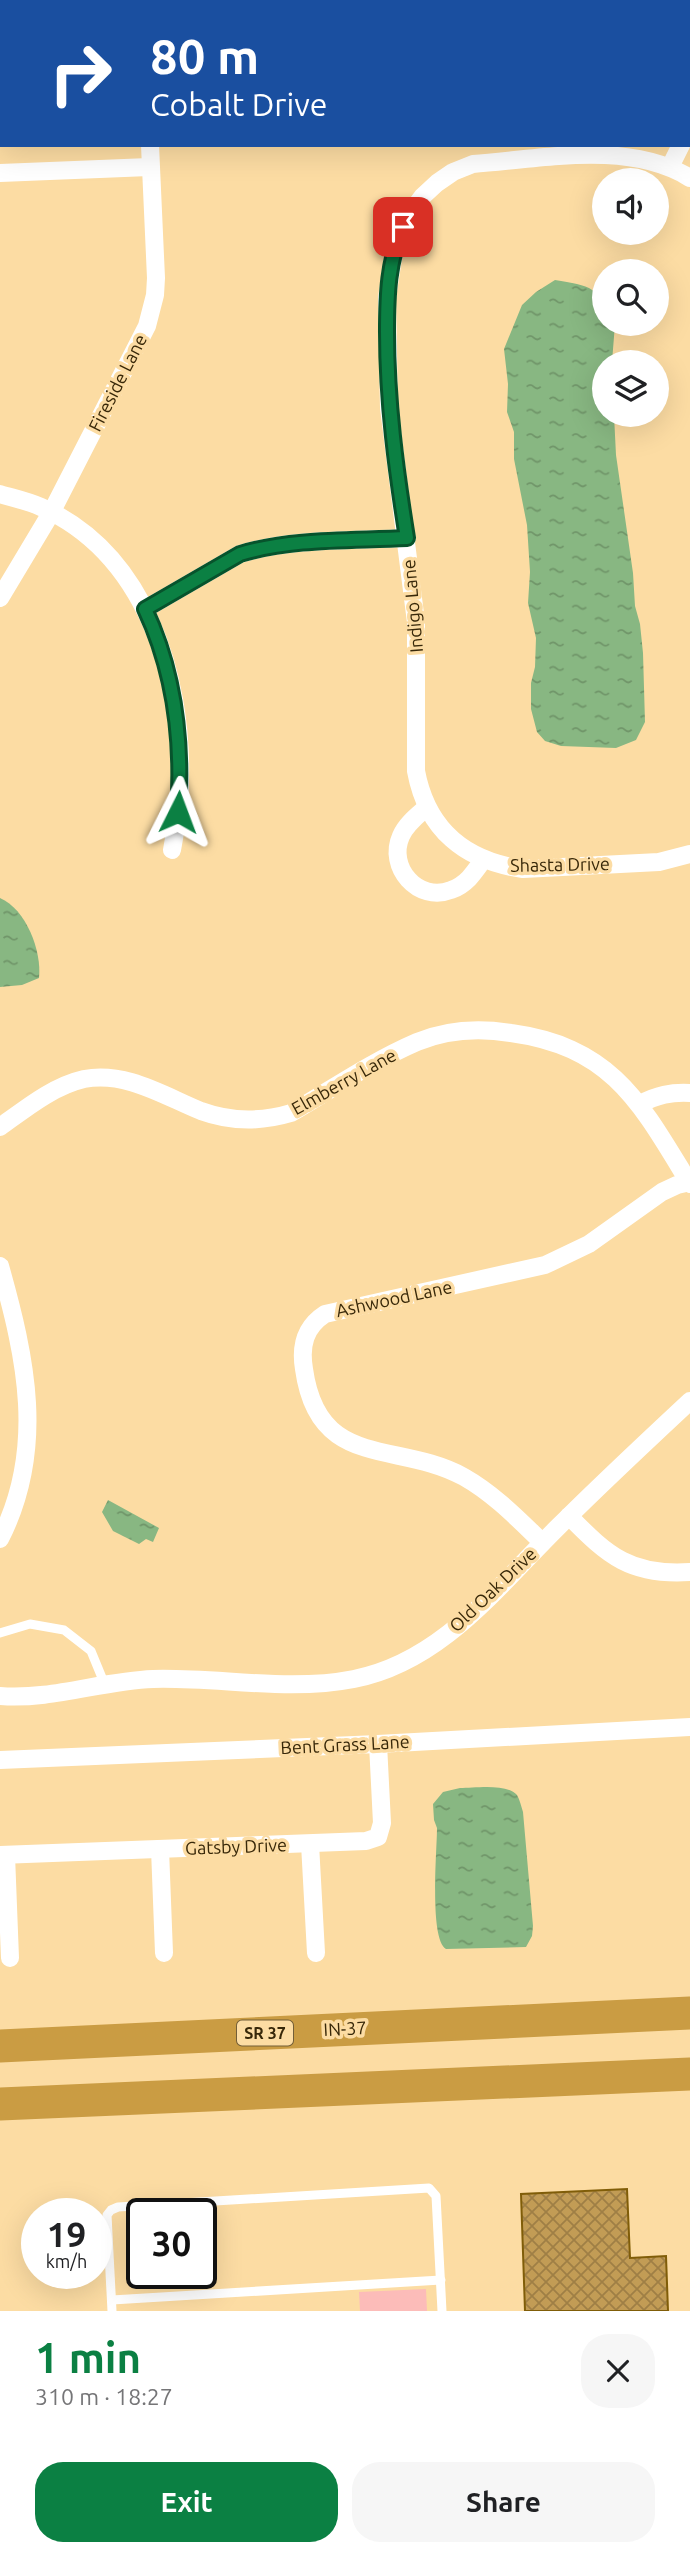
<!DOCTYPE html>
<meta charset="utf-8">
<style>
body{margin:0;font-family:Ubuntu,sans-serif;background:#f6f6f6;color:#202124;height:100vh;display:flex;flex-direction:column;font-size:26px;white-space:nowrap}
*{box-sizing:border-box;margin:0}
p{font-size:23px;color:#757577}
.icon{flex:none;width:38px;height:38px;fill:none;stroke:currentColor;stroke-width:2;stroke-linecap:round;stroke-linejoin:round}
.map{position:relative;height:2311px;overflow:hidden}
.drawer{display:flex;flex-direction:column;background:#fff;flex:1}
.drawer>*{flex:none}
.guide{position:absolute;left:0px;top:0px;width:691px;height:147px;box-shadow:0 7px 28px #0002;background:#1a4fa0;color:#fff;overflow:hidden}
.fabs{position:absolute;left:592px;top:168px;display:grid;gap:14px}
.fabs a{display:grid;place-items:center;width:77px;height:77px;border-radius:50%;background:#fff;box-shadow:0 7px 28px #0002;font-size:35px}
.speed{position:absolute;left:21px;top:2198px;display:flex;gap:14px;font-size:35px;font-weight:700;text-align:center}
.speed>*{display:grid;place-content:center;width:91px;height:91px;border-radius:50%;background:#fff;box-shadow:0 7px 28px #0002;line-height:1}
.speed small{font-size:18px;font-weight:400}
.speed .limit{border:4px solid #111;border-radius:10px;background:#fff;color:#111}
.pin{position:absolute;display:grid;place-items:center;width:60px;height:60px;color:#fff;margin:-30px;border-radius:14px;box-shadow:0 4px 10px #0006}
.me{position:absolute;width:77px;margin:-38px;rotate:3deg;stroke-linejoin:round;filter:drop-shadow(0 0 5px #0008)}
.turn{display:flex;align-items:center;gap:24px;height:147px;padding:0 35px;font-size:32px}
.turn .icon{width:91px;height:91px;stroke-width:2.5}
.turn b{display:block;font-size:49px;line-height:60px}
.round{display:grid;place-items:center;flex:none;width:74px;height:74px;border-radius:28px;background:#f6f6f6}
.head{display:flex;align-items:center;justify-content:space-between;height:119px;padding:0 35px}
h1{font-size:42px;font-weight:600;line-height:52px;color:#0b8043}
.cta{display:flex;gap:14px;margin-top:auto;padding:14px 35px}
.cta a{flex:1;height:80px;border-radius:28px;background:#0b8043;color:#fff;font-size:28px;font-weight:600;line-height:80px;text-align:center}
.cta a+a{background:#f6f6f6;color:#202124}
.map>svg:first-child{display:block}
</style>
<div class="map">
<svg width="690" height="2311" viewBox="0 0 690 2311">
<defs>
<pattern id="water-ripples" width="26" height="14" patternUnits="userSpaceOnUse" patternTransform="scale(1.75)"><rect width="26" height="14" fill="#88b782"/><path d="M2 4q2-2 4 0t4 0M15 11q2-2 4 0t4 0" fill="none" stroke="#709569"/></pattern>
<pattern id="building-cross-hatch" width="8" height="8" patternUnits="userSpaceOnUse" patternTransform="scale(1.75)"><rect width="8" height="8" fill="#c29c55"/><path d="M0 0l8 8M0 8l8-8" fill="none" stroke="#9f7f45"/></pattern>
</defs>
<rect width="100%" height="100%" fill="#fcdca3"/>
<polygon fill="#fcbcb9" points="426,2289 427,2311 360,2311 359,2292"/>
<g fill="url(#water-ripples)">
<path d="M555,280C589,286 604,286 604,324H615L612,362H604V415H614L616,455L633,573L635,606L640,624L643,653L645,722L636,740L616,748L561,746L545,741L537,732L531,709V683L535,667L536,638L528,603L530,572L527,525L514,459V432L507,412L508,384L504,349L522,305L536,292Z"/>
<path d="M0,898C26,909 42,951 39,978L22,985L0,987Z"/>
<polygon points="108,1500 159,1528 153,1542 146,1539 139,1544 113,1531 102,1512"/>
<path d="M460,1788C475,1788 506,1783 517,1795C520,1800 521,1806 523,1812L533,1926L532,1936L526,1947L446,1949C429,1938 437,1851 437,1828L434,1820L433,1804L443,1792Z"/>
</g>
<polygon fill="url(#building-cross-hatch)" stroke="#805d08" stroke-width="2" points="627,2189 630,2258 666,2256 668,2311 525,2311 521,2194"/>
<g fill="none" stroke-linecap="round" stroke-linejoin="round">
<g stroke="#fff" stroke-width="9">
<polyline points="0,1633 30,1624 64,1630 91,1651 105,1685"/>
<polyline points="112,2300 441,2280"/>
<polyline points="112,2311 107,2215 111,2210 118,2207 429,2188 436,2196 442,2311"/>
</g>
<g stroke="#fff" stroke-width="18">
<polyline points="181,0 181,2"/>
<polyline points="536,0 536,2"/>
<polyline points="563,0 563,2"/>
<polyline points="670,167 681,145"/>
<polyline points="0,173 149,167"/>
<path d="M690,178C629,140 542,159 473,164L453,172L437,183L423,196L411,212L395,245L387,298L389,408L416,622V771C427,830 465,861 523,869L659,862L690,854"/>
<path d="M0,494C13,498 28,501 41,507C145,553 183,676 180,781C180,805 176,828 172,850"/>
<polyline points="0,598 51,513 147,326 155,295 156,278 150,145"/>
<path d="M145,609L240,554C292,538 352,541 407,538"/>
<path d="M427,807C418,815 406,824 401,836C387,867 418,903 451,890C466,885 474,873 483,860"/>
<path d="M640,1104C657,1095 671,1092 690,1093"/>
<path d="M0,1127C25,1109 53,1086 84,1079C126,1071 164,1096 201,1111C231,1122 261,1122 291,1113C332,1089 373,1061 417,1042C446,1030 480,1028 511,1033C613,1047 641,1104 690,1184"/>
<path d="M0,1266C26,1358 46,1449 0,1539"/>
<path d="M569,1516C608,1556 631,1576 690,1572"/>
<path d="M542,1542C518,1519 494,1494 464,1477C397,1440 318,1471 304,1369C300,1345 305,1327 325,1314L545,1265L589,1244L662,1192L677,1185L690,1182"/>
<path d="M0,1696C52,1700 101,1681 153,1679C219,1677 288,1692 354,1679C442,1662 499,1585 559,1526C602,1483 646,1442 690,1401"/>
<polyline points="0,1760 378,1744 690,1727"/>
<polyline points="310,1844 316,1953"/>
<polyline points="160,1849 164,1953"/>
<polyline points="0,1855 366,1841 378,1837 382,1823 378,1744"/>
<polyline points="6,1855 10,1958"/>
</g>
<g stroke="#ca9c43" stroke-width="33">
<polyline points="0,2046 690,2013"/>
<polyline points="0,2104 690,2074"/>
</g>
</g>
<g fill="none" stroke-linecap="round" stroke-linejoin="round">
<g stroke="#07532c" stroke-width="18">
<path id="route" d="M178,812C183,742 175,673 145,609L240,554C293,538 352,541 407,538C396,469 387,402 387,332C387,295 388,261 403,227"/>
</g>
<use href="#route" stroke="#0b8043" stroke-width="12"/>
</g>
<g text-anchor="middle" stroke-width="7" stroke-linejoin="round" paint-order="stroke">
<rect fill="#fcdca3" stroke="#735e37" stroke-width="2" x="237" y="2020.5" width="56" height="25" rx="5"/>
<g font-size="16" font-weight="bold" fill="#382809">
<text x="265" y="2039">SR 37</text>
</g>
<g font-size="18" fill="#382809" stroke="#fcdca3">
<text transform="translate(118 383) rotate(-63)" y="6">Fireside Lane</text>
<text transform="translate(413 606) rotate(-95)" y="6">Indigo Lane</text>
<text transform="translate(560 865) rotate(-1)" y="6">Shasta Drive</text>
<text transform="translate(344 1082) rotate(-29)" y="6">Elmberry Lane</text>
<text transform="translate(394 1299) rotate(-12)" y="6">Ashwood Lane</text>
<text transform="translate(493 1590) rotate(-44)" y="6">Old Oak Drive</text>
<text transform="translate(345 1745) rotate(-3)" y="6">Bent Grass Lane</text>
<text transform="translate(236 1847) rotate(-2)" y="6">Gatsby Drive</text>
<text transform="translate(345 2029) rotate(-3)" y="6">IN-37</text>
</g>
</g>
</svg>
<div class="fabs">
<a><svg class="icon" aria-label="sound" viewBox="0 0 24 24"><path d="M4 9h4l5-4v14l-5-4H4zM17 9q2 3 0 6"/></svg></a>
<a><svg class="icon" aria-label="search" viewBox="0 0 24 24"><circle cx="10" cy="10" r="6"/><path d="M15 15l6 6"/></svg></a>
<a><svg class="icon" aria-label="layers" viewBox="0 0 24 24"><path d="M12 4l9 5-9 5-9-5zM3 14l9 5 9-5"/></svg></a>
</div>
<div class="speed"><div>19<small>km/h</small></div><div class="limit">30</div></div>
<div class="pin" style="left:403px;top:227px;background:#d93025"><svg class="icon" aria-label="arrive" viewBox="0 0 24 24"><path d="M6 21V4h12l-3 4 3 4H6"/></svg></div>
<svg class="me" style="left:178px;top:812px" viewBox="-20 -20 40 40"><path d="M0-17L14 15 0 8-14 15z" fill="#0b8043" stroke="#fff" stroke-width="4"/></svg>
<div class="guide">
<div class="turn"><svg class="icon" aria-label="right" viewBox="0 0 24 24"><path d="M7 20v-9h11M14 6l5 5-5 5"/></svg><div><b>80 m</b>Cobalt Drive</div></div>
</div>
</div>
<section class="drawer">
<div class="head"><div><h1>1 min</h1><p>310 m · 18:27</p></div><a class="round"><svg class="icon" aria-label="close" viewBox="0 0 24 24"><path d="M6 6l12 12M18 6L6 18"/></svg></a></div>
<div class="cta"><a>Exit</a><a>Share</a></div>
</section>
